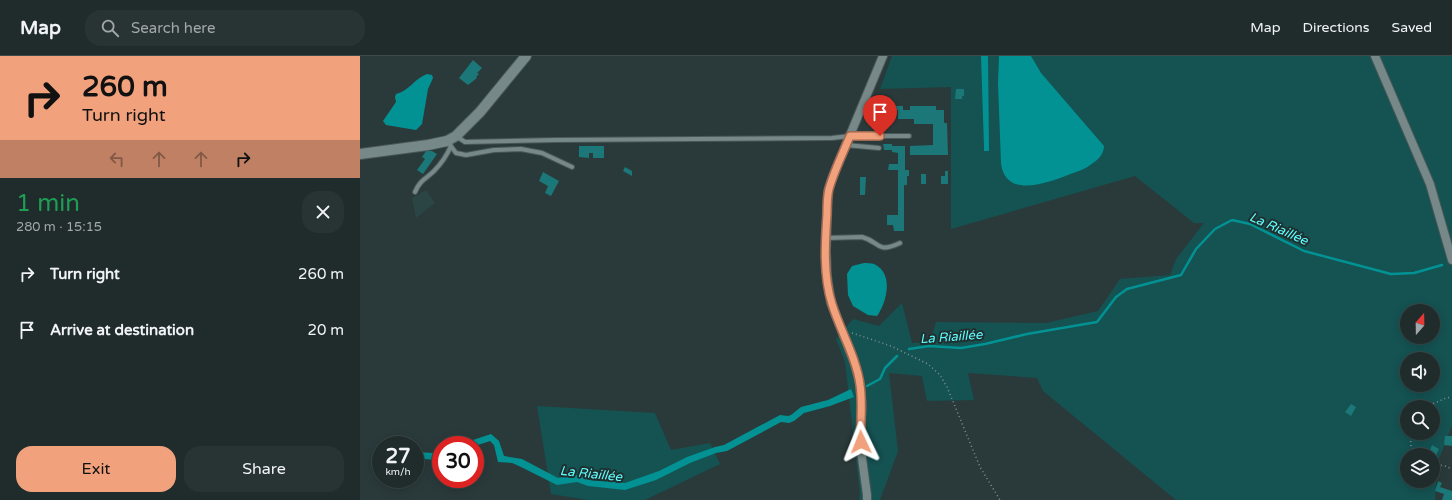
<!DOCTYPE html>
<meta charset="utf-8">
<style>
body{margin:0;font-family:"Varela Round",sans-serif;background:#283434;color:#f1f3f6;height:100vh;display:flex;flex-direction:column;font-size:15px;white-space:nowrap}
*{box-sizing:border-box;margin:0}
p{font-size:13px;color:#a2a7a9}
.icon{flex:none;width:22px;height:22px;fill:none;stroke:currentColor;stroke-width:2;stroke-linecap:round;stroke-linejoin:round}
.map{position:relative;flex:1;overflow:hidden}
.sheet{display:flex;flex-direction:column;background:#202c2c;width:360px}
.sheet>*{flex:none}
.guide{background:#f1a17c;color:#111;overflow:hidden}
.needle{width:26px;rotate:20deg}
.tools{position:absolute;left:1040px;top:248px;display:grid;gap:8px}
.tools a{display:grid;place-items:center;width:40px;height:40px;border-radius:50%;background:#202c2c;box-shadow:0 2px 10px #0003,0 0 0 1px #3d4848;font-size:20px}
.speed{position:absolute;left:12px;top:380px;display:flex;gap:8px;font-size:20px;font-weight:700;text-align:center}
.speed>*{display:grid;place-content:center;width:52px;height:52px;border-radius:50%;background:#202c2c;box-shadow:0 2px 10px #0003,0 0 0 1px #3d4848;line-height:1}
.speed small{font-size:10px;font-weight:400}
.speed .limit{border:6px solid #d22;background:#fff;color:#111}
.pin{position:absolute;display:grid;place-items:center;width:34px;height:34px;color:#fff;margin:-41px -17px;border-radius:50% 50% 50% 0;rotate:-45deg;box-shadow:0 0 4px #0007}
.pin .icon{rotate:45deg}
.me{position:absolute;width:44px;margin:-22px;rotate:358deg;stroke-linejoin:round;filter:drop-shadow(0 0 3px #0008)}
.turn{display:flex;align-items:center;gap:14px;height:84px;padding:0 16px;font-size:18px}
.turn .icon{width:52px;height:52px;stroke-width:2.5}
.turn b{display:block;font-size:28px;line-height:34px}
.lanes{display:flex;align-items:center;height:38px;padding:0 16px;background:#0003;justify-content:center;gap:20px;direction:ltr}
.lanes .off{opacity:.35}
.round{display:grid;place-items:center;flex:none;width:42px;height:42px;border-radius:16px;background:#283434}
.head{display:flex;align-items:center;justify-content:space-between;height:68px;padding:0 16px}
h1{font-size:24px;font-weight:600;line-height:30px;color:#1e9e55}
.action{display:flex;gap:8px;margin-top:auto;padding:8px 16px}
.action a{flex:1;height:46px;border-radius:16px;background:#f1a17c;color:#111;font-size:16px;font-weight:600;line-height:46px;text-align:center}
.action a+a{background:#283434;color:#f1f3f6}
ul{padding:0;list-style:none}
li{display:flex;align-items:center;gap:12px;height:56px;padding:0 16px}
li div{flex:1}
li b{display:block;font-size:15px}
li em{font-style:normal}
header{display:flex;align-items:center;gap:24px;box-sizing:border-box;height:56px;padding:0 20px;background:#202c2c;border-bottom:1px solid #3d4848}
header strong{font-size:19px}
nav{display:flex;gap:22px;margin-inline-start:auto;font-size:14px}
.search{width:280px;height:36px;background:#283434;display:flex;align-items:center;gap:10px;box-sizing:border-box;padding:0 14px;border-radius:16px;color:#a2a7a9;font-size:15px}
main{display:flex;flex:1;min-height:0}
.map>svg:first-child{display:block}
</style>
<header>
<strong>Map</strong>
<div class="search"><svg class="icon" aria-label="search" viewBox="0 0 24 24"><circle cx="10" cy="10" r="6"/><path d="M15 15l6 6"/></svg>Search here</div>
<nav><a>Map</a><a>Directions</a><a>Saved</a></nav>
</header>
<main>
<section class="sheet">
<div class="guide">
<div class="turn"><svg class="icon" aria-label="right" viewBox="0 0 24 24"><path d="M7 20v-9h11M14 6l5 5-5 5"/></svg><div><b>260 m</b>Turn right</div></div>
<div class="lanes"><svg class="icon off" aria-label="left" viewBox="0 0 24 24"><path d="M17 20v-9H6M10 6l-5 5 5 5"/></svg><svg class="icon off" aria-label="ahead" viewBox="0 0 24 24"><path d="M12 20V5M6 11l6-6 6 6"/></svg><svg class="icon off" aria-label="ahead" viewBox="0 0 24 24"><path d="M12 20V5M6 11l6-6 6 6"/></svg><svg class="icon" aria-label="right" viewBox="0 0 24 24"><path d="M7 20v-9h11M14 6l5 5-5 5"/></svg></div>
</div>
<div class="head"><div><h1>1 min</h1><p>280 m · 15:15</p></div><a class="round"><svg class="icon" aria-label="close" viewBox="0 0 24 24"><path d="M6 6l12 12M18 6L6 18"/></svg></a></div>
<ul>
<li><svg class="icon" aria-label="right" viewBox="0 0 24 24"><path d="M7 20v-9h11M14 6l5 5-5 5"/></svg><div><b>Turn right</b></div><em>260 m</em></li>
<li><svg class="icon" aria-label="arrive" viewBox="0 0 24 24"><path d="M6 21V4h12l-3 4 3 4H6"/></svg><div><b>Arrive at destination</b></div><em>20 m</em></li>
</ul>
<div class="action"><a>Exit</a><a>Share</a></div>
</section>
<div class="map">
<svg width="1092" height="444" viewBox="0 0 1092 444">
<rect width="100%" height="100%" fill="#2a3a3a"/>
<polygon fill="#2b4444" points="66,134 75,147 56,162 52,142"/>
<g fill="#155252" fill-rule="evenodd">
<path d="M532,0H1092V370L1077,408L1075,444H816L683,335L677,322L608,317L614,344L567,345L562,320L529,317L538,395L520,444H499L500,438L485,306L476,283L493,263L519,270L542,247L552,287L570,286L576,266L686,267L738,255L760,223L810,219L816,203L844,167H834L775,120L591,173V31L520,33ZM1047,255H1073V281H1047ZM1047,303H1073V329H1047ZM1047,351H1073V377H1047ZM1047,399H1073V425H1047Z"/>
<polygon points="177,350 295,357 311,394 350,387 360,408 285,444 228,444 191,438"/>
</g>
<g fill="#039293">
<polygon points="621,0 628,0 629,95 624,95 624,91"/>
<path d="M639,0H671L681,17L744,90C744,97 739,103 733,107C726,113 716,116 708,119C687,127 645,143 641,107L638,28Z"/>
<path d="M67,18L72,19L73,22L68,33L62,68L56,74L26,69L23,65L36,46L35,41L36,38C49,35 55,22 67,18Z"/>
<path d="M504,207C507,207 511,207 514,208C534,217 527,246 517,260L508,259L493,250L488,239L487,218L492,210Z"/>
<polygon points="491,333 494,341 470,350 444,357 434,365 429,367 421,366 367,395 356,397 330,407 296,424 265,434 228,430 217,426 197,429 159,410 152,407 138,406 134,389 130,385 115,390 115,389 98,389 131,378 139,385 144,400 162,403 198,422 218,419 229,424 265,427 299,415 327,401 355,391 364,389 420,359 428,360 431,359 441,351 468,344"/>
<polygon points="81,395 81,402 75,404 55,402 55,396 74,397"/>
</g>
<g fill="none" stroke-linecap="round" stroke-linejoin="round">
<g stroke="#039293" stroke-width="2.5">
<polyline points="549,293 569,290 601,292 625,288 667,278 737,266 756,241 767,233 821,219 836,193 855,173 872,164 890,168 944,195 1031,218 1054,217 1082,209"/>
<polyline points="507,330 520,323 525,312 537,300"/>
</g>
</g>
<g fill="#1b7778">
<polygon points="113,4 122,12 117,17 119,18 116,21 117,22 108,29 99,22"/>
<polygon points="596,33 604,33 604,40 602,40 602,43 595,43"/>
<polygon points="536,50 543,50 543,54 550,54 550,50 576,50 576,54 584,54 584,67 587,67 588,99 550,99 550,90 573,89 573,68 554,68 554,63 538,63 538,54 536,54"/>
<polygon points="523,88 532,88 532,90 545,90 545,114 549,114 549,120 547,120 547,129 544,129 544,175 534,175 533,169 527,169 527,159 538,159 538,114 528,114 529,108 538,108 538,97 532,96 532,94 524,94"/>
<polygon points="219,90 244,90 244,102 233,102 233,97 229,97 229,102 219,101"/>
<polygon points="66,95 72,95 77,98 63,118 57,114 65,103 62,101"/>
<polygon points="265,111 272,115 272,120 263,115"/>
<polygon points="585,115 588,115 588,128 581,128 581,120 585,120"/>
<polygon points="183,116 199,125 191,140 185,137 188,130 179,125"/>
<rect x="561" y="118" width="5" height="10"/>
<polygon points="500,121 506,121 505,139 500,139"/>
<polygon points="991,348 996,351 991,360 985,356"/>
<polygon points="1085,380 1092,380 1092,390 1084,389"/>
<polygon points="1072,389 1079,393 1074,404 1073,403 1073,399 1068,399"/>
<polygon points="1078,425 1082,427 1080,431 1092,435 1092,444 1082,444 1084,438 1075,435"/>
</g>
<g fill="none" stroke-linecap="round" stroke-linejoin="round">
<g stroke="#495757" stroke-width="6">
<g id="service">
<polyline points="96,80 105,86 196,84 472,82 490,80 549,80"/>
<polyline points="87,85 96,97 106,99 134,94 161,93 182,97 212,111"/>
<polyline points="486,89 519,92"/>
<path d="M55,136C60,124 66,123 74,115C82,107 87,99 91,90"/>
<path d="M466,182L502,181C521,186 516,198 540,187"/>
</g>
</g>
<g stroke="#495757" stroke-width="10">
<g id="minor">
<polyline points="1015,0 1070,128 1092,204"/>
<polyline points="507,444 507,439 502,402 500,371 502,351 500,328 494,306 471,247 467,220 466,195 468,135 473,120 523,0"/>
</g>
</g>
<g stroke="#495757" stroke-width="12">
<polyline id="tertiary" points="0,98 68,89 87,85 96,80 120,56 166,0"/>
</g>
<g stroke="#849191" stroke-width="1.5" stroke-dasharray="1 3" stroke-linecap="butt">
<polyline points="492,277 531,290 568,308 580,319 587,331 620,411 640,444"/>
<polyline points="1066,351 1086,342 1092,341"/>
<polyline points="1050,377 1051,390 1057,399"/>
<polyline points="1073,408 1085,410 1092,413"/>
</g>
<use href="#service" stroke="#768988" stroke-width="4"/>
<use href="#minor" stroke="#768988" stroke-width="8"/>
<use href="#tertiary" stroke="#768988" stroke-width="10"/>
</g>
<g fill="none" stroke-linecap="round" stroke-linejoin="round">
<g stroke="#9d6951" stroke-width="10">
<path id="route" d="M501,386C500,367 503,348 500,329C497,303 480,274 472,248C463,220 465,187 467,158C467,150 467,141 469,133C474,115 483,97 490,80H520"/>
</g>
<use href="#route" stroke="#f1a17c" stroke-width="7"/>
</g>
<g text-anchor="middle" stroke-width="4" stroke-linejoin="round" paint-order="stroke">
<g font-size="13" font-style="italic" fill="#5efdfe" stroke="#203030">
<text transform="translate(919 172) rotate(24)" y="5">La Riaillée</text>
<text transform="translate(591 280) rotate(-4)" y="5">La Riaillée</text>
<text transform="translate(231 417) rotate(6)" y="5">La Riaillée</text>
</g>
</g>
</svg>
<div class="tools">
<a><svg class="needle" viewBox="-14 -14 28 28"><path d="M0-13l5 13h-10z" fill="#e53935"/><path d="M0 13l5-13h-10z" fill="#a2a7a9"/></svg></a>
<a><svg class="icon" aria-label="sound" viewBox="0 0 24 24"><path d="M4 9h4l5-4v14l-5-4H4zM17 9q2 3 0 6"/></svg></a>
<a><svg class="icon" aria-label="search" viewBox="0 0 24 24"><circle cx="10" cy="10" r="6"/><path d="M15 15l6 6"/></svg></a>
<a><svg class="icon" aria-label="layers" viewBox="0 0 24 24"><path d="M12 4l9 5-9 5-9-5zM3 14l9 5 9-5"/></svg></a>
</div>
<div class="speed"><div>27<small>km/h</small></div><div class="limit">30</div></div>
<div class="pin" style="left:520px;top:80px;background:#d93025"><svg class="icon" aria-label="arrive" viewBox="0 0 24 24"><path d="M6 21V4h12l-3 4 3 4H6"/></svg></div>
<svg class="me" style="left:501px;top:386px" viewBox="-20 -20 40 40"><path d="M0-17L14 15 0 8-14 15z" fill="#f1a17c" stroke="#fff" stroke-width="4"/></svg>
</div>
</main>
